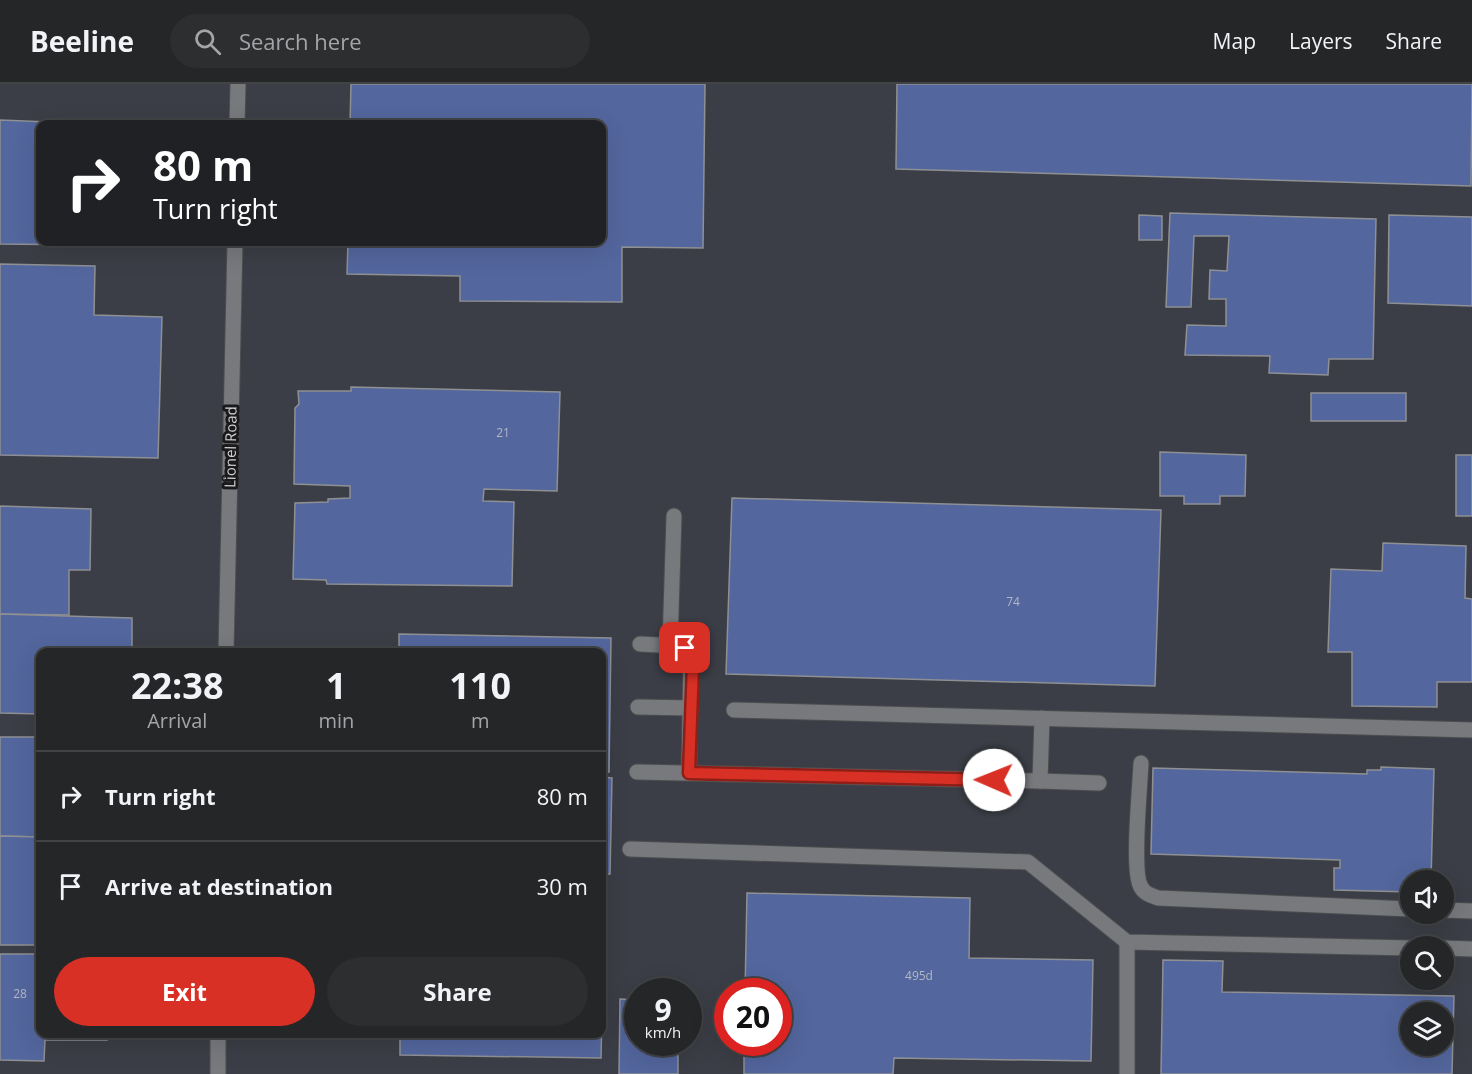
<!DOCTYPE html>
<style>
body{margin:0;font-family:"Open Sans",sans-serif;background:#2d2e30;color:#f1f3f6;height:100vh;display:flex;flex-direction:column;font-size:22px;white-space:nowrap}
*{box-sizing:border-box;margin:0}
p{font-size:20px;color:#a3a5a8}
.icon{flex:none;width:33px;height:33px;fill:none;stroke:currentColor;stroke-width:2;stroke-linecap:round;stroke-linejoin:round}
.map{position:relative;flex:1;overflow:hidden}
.details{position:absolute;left:36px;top:564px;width:570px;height:390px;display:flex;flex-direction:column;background:#252628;border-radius:12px;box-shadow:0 6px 24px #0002,0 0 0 2px #424345}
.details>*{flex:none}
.banner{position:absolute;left:36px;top:36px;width:570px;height:126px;border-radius:12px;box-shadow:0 6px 24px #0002,0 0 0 2px #424345;background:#202124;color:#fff;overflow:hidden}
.tools{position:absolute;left:1400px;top:786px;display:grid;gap:12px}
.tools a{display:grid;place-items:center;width:54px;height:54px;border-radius:50%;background:#252628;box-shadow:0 6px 24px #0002,0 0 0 2px #424345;font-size:30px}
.speed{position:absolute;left:624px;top:894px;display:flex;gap:12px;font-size:30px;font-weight:700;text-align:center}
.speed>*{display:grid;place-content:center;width:78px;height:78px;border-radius:50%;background:#252628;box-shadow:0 6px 24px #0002,0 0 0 2px #424345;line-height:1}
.speed small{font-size:15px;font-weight:400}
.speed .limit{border:9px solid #d22;background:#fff;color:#111}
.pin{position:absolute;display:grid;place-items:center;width:51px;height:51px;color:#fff;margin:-26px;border-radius:12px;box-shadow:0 3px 9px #0006}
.me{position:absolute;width:66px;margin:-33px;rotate:271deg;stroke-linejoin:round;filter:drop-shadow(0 0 4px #0008)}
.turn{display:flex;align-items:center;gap:21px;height:126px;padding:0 18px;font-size:27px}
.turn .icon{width:78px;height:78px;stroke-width:2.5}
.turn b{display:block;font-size:42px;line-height:51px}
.eta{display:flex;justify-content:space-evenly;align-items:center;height:102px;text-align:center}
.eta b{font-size:36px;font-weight:700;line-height:42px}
.button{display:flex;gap:12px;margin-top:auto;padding:12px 18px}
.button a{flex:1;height:69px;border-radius:36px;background:#d93025;color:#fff;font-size:24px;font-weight:700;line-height:69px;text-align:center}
.button a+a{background:#2d2e30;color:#f1f3f6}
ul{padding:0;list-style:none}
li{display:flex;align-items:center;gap:18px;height:90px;padding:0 18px;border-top:2px solid #424345}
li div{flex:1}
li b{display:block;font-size:22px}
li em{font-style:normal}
header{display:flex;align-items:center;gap:36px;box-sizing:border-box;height:84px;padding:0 30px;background:#252628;border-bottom:2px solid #424345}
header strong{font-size:28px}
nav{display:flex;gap:33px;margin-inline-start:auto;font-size:21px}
.search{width:420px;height:54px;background:#2d2e30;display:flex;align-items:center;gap:15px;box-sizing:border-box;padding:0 21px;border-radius:33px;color:#a3a5a8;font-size:22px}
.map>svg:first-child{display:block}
</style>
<header>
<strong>Beeline</strong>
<div class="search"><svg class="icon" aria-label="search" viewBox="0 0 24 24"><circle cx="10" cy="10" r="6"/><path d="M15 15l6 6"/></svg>Search here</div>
<nav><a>Map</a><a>Layers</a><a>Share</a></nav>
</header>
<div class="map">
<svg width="1472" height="990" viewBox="0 0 1472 990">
<rect width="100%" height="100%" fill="#313336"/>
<path fill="#3b3e46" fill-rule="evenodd" d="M0,0H1472V990H0ZM40,40H602V158H40ZM40,568H602V950H40ZM1410,796H1443V830H1410ZM1410,862H1443V896H1410ZM638,908H688V958H638ZM728,908H778V958H728ZM1410,928H1443V962H1410Z"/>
<g fill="#53669d" stroke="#8e9093" stroke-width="1.5" fill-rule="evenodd">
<polygon points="351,0 705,0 703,164 622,163 622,218 460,217 460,192 347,190 348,158 602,158 602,40 350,40"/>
<polygon points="897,0 1472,0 1471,102 896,85"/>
<polygon points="0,36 99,40 40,40 40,158 91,158 91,161 0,160"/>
<polygon points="1170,129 1376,135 1373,275 1329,275 1328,291 1269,289 1270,272 1185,271 1187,241 1226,242 1226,215 1209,215 1210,186 1227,187 1229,152 1194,152 1191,223 1166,223"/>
<polygon points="1139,131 1162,132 1162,156 1139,156"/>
<polygon points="1389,131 1472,133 1472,222 1388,219"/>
<polygon points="0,180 95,182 94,231 162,233 158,374 0,371"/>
<polygon points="351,303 560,308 557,407 484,405 483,417 514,418 512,502 327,500 326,496 293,495 295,419 328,418 328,415 350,414 350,402 294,400 295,324 299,320 298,307 351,307"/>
<rect x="1311" y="309" width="95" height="28"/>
<polygon points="1160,368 1246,371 1245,412 1220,412 1220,420 1184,420 1184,412 1160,412"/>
<rect x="1456" y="371" width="16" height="61"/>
<polygon points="732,414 1161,426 1155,602 726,590"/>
<polygon points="0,422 91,425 90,486 69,486 69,531 0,530"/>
<polygon points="1383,459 1466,462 1465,514 1472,515 1472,598 1437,598 1437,623 1352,622 1352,568 1328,568 1331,485 1382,487"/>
<polygon points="0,530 132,534 132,566 136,565 136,568 40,568 40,630 0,629"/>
<polygon points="399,550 611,554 609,688 602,688 602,568 399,568"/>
<polygon points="0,653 40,653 40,753 0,752"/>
<polygon points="1381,683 1434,685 1431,796 1410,796 1410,808 1334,806 1334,784 1340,784 1340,776 1151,770 1153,684 1367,690 1367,686 1381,686"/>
<polygon points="602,693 612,694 610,790 602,790"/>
<polygon points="0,752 40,753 40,861 0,861"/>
<polygon points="747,809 970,814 969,874 1093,876 1091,977 894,974 893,990 744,990 744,958 778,958 778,908 745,908"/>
<polygon points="602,840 604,840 601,974 400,971 400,950 602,950"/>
<polygon points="0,870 40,870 40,950 107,950 107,956 45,956 44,977 0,976"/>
<path d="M1163,876L1223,877L1222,908L1454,912L1452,990H1161ZM1410,928H1443V962H1410Z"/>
<polygon points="620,915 638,916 638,958 678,958 678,990 619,990"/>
</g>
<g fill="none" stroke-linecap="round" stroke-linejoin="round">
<g stroke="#4d4e50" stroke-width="17">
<g id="minor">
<polyline points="237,40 238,0"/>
<polyline points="640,560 677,562 691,571 689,689"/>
<polyline points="670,561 674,432"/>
<polyline points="226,568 235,158"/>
<polyline points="638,623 691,624"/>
<polyline points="734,626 1472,646"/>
<path d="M1141,679C1140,703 1132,783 1140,801C1143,809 1150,811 1158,814L1410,825"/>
<polyline points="637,688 1040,697 1042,634"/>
<polyline points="1040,697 1099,699"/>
<polyline points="630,765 1028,778 1127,858 1410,864"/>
<polyline points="1443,826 1472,827"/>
<polyline points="1443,864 1472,865"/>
<polyline points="218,990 218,950"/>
<polyline points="1127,990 1127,858"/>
</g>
</g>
<use href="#minor" stroke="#78797d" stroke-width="15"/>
</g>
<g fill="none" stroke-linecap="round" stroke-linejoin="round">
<g stroke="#8d1f18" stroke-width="15">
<polyline id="route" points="685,564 692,571 693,581 689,689 994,696"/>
</g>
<use href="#route" stroke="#d93025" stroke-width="10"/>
</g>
<g text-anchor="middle" stroke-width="6" stroke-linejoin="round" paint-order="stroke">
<g font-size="12" fill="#b2b7c6">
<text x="503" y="353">21</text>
<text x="1013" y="522">74</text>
<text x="919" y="896">495d</text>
<text x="20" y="914">28</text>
</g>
<g font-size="15" fill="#d2d2d4" stroke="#1a1a1c">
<text transform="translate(231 363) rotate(-89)" y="5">Lionel Road</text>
</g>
</g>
</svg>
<div class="tools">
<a><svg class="icon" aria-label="sound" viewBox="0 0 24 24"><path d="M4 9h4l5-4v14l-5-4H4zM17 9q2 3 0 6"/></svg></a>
<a><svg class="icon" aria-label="search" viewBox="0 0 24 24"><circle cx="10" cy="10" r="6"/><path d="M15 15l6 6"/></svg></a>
<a><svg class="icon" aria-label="layers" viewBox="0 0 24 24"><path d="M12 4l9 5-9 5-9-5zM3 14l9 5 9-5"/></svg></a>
</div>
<div class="speed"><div>9<small>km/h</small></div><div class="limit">20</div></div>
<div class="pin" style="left:685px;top:564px;background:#d93025"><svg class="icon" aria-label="arrive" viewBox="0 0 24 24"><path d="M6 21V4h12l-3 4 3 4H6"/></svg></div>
<svg class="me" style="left:994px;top:696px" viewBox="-20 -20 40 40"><circle r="19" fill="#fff"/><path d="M0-13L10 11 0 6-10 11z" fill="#d93025"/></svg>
<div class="banner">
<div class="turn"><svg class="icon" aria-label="right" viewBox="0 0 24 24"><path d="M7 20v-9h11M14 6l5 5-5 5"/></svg><div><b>80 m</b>Turn right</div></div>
</div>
<section class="details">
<div class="eta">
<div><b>22:38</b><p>Arrival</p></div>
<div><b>1</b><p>min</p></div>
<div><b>110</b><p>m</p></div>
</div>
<ul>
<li><svg class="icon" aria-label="right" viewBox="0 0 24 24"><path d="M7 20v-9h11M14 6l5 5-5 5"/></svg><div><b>Turn right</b></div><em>80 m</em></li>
<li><svg class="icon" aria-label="arrive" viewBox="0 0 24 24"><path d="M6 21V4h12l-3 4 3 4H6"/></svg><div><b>Arrive at destination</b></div><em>30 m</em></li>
</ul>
<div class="button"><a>Exit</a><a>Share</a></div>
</section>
</div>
